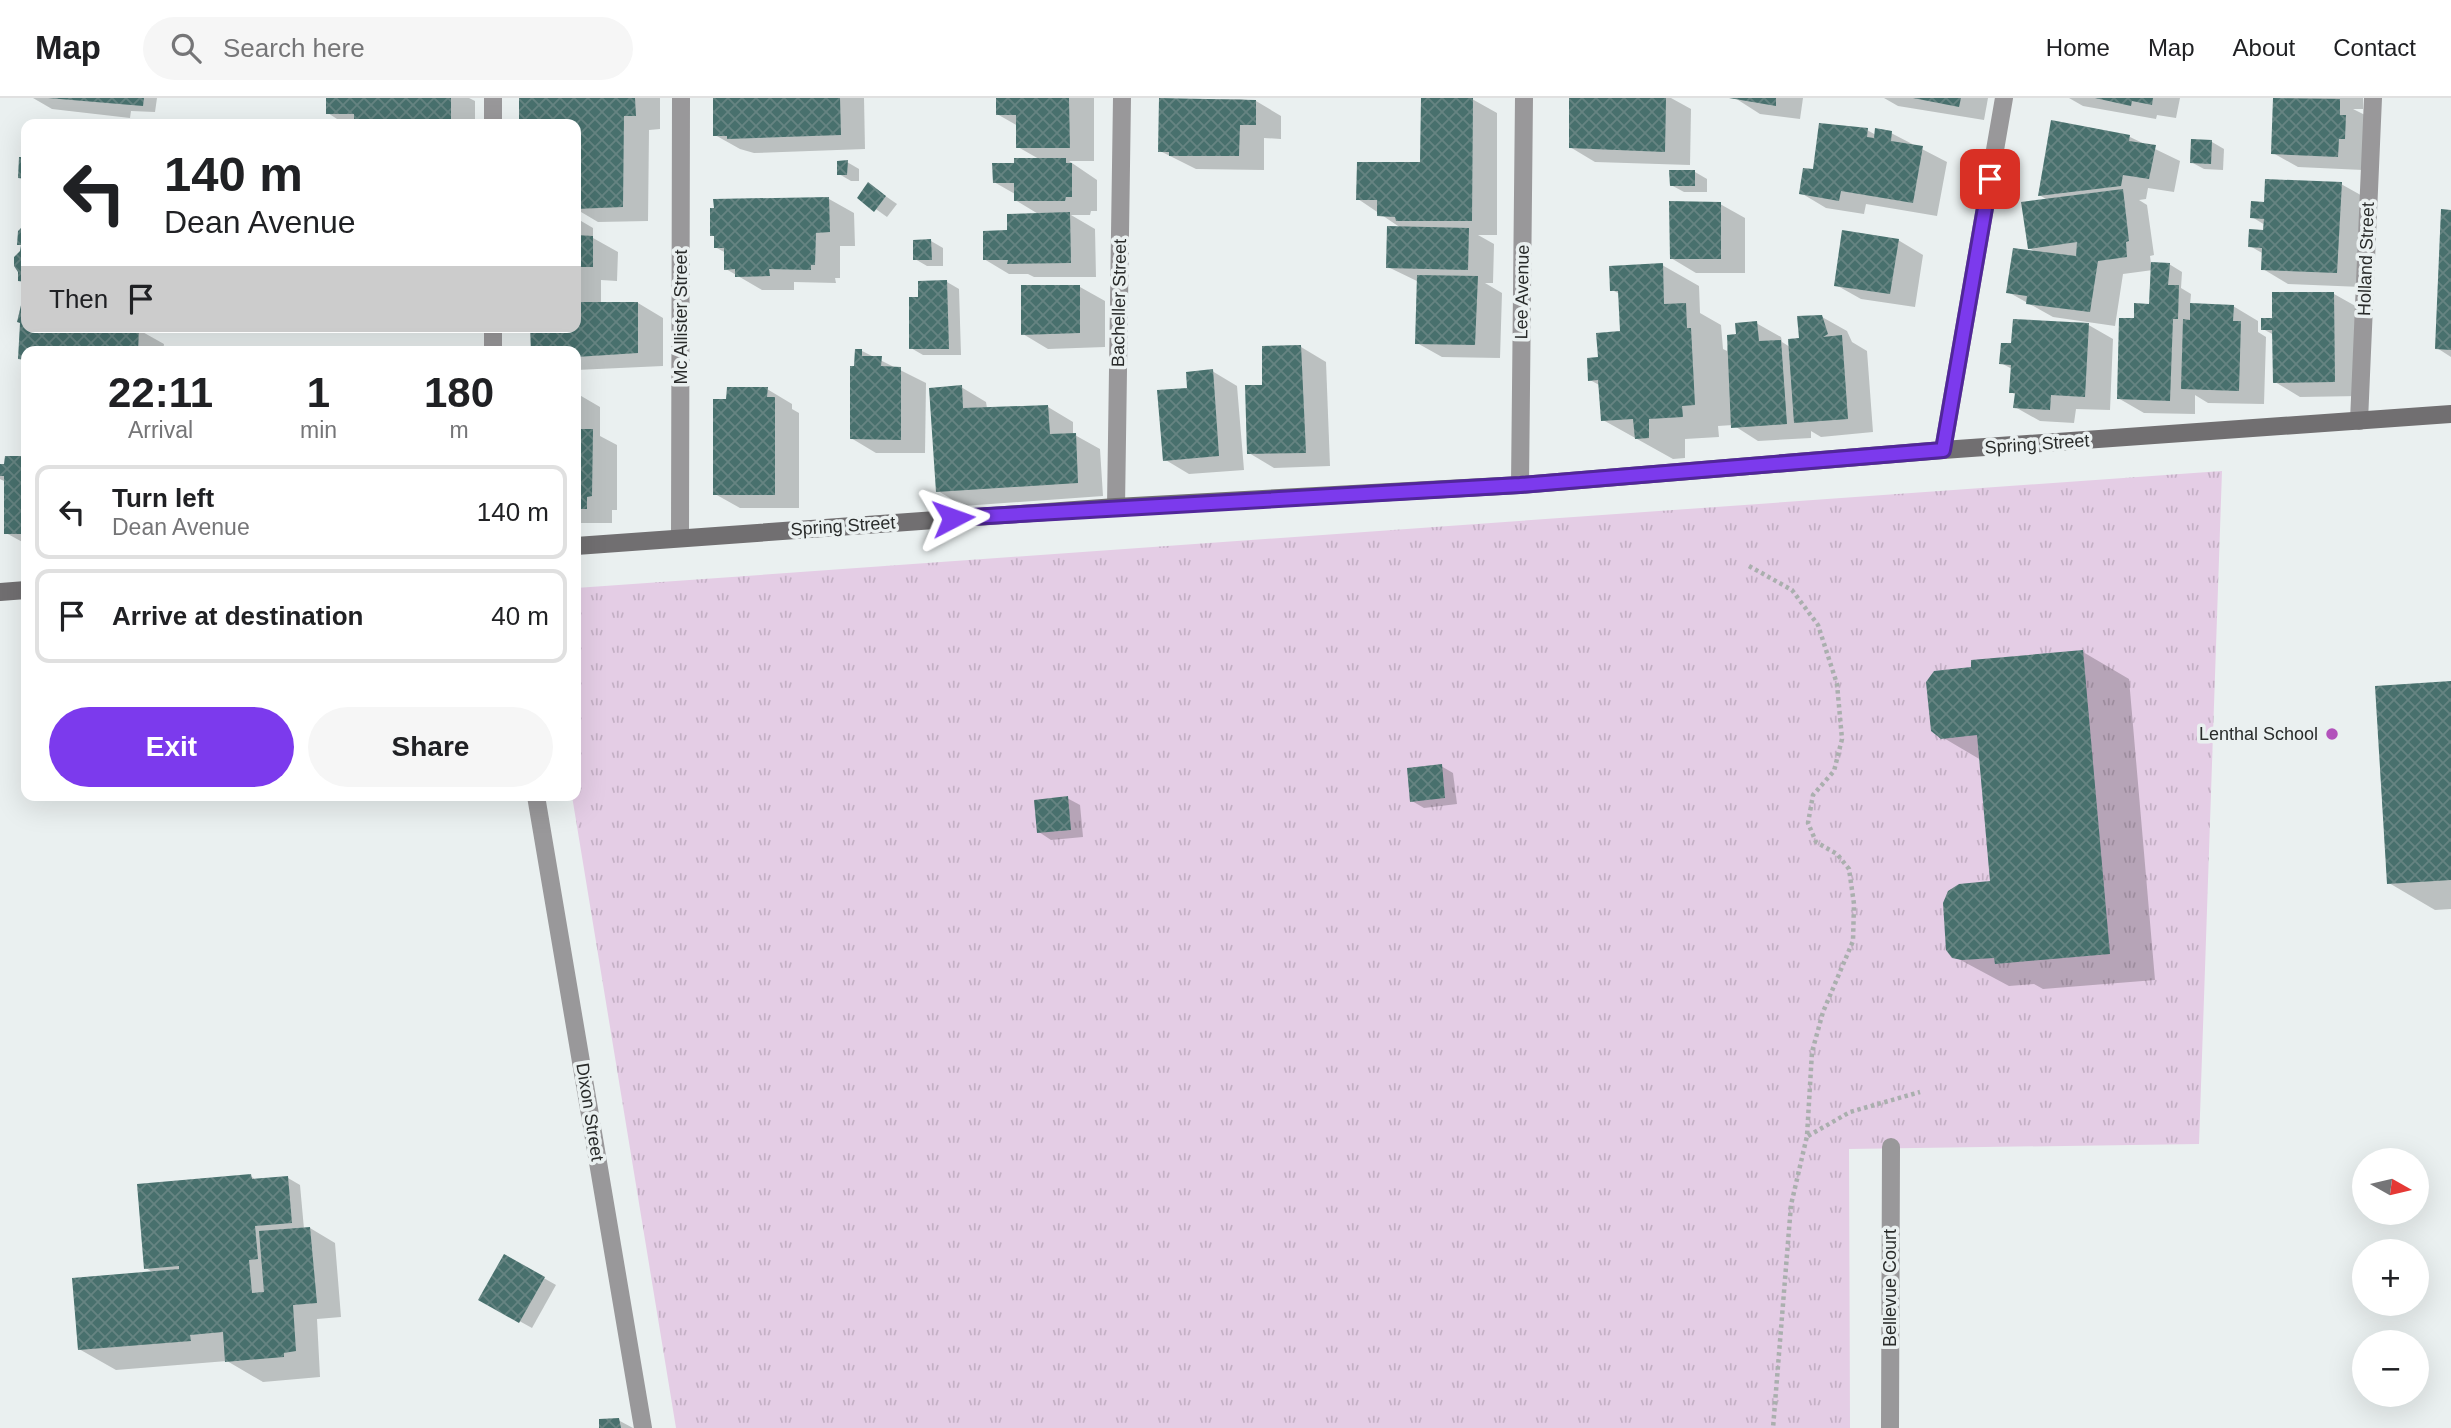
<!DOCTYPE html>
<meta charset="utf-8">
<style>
body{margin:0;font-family:Arial,sans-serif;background:#f6f6f6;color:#202124;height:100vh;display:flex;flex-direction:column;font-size:26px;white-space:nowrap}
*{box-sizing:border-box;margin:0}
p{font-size:23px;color:#757577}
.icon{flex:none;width:38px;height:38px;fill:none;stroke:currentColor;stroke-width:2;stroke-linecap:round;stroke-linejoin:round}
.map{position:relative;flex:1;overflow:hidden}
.details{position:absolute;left:21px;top:248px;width:560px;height:455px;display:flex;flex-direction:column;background:#fff;border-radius:14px;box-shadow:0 7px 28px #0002}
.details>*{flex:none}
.top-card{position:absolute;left:21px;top:21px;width:560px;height:214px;border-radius:14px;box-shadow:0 7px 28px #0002;background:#fff;color:#202124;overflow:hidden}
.needle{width:46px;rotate:98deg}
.buttons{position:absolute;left:2352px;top:1050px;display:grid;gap:14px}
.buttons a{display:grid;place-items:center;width:77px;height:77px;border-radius:50%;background:#fff;box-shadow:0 7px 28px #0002;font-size:35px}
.pin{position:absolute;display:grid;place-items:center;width:60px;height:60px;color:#fff;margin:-30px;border-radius:14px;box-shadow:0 4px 10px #0006}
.me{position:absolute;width:77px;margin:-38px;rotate:86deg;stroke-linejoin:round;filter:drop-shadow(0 0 5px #0008)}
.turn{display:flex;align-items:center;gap:24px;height:147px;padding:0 28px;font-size:32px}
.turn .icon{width:91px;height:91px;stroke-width:2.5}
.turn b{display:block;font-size:49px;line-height:60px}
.then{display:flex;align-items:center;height:66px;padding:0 28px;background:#0003;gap:14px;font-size:26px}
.eta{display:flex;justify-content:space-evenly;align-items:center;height:119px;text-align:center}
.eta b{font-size:42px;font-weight:600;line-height:49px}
.primary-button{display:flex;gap:14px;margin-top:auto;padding:14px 28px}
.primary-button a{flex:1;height:80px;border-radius:42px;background:#7c3aed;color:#fff;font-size:28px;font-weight:600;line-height:80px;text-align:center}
.primary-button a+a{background:#f6f6f6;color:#202124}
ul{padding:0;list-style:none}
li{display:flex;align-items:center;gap:21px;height:94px;margin:0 14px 10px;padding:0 14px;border:4px solid #e0e0e0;border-radius:14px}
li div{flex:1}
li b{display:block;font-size:26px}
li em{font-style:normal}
header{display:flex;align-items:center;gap:42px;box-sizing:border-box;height:98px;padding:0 35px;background:#fff;border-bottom:2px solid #e0e0e0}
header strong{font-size:33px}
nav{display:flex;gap:38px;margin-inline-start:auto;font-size:24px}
.search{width:490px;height:63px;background:#f6f6f6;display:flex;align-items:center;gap:18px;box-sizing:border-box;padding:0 24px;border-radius:38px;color:#757577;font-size:26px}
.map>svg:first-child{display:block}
</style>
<header>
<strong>Map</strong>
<div class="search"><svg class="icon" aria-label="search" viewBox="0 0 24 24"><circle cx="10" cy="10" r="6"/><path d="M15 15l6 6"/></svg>Search here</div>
<nav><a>Home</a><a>Map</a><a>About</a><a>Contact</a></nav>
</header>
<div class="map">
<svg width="2451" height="1330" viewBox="0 0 2451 1330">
<defs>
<pattern id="park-tufts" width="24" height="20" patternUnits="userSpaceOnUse" patternTransform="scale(1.75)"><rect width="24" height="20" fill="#e4cde5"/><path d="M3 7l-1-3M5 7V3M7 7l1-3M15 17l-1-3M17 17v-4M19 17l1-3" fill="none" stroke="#c4b0c5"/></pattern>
<pattern id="building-cross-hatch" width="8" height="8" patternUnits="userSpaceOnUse" patternTransform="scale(1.75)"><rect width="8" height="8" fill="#48706d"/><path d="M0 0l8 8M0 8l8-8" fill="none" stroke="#668482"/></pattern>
</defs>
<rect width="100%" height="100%" fill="#eaf0f0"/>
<polygon fill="url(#park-tufts)" points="2222,373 2199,1046 1849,1051 1850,1330 676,1330 572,698 576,698 576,490"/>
<g fill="#0003">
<polygon points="33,0 157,0 155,14 131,13 130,20 52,11"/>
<polygon points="328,0 469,0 475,3 475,26 356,26 356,22 340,23 328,15"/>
<polygon points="520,0 660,0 660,31 649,32 648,123 598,124 576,111 576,26 521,26"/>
<polygon points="715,0 864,0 865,51 754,55 740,51 715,37"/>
<polygon points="998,0 1094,0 1094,63 1069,63 1097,82 1097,113 1091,113 1090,117 1071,117 1095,131 1096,179 1034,179 1028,176 1009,176 984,161 1009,134 1040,117 1015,102 1015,96 994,84 1016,67 1039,61 1018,49 1018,28 997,16"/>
<polygon points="1423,0 1472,1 1497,15 1497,137 1478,137 1494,146 1493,185 1485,185 1502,195 1500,260 1442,259 1417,245 1419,184 1388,169 1401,130 1358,101 1422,66"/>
<polygon points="1570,0 1671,0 1691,11 1690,67 1595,64 1570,49"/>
<polygon points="1735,0 1803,0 1800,21 1760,16"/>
<polygon points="1884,0 1988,0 1984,22 1898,8"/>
<polygon points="2069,0 2180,0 2176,20 2157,17 2156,21 2083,8"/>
<polygon points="2287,0 2363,0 2363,11 2353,11 2365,17 2363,72 2298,69 2273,55"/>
<polygon points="1240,1 1256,3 1281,18 1281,41 1264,40 1264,72 1196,71 1160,53 1161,2"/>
<polygon points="1867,32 1876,37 1891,35 1947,64 1937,118 1866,106 1864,116 1826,110 1801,95 1814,73"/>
<polygon points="2130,39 2180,63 2174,94 2148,90 2146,101 2139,102 2147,107 2154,157 2150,158 2151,166 2169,166 2182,174 2181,190 2191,196 2190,207 2233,208 2258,223 2258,234 2266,239 2264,306 2208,305 2195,297 2195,316 2144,315 2118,300 2141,222 2151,208 2153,172 2123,176 2115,228 2053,219 2008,194 2038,155 2029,150 2048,102 2039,97"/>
<polygon points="2212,44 2224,51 2223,72 2204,71 2191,64"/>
<polygon points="847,64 859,71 859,83 851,83 839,76"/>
<polygon points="1695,74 1707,81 1707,94 1684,94 1671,87"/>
<polygon points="868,86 897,106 887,119 859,99"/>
<polygon points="2341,86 2366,100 2362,189 2288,186 2263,171 2262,155 2250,148 2265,135 2265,127 2252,119 2266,106"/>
<polygon points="829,101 854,115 855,148 840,148 840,180 835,180 836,185 794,184 794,192 762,192 726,171 726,155 715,149"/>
<polygon points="1720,106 1745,120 1745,175 1696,175 1671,160"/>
<polygon points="2451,114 2451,259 2437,250"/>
<polygon points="576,120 593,130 593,140 618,154 617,183 601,182 601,206 638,205 663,220 663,268 576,272"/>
<polygon points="1898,142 1923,157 1915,209 1861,201 1836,187"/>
<polygon points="931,143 943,150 943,168 927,168 915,161"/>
<polygon points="1662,167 1699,188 1700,215 1721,227 1723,251 1727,253 1729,238 1738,238 1756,225 1781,239 1782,244 1790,249 1822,219 1847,233 1852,244 1867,253 1873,334 1821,339 1811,333 1811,340 1758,343 1733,327 1718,328 1719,339 1685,341 1685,360 1673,361 1603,322 1601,288 1590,282 1599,261 1622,235 1620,196 1612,192"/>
<polygon points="947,184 959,191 961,257 923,257 911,250 920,201"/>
<polygon points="1080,189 1105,203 1105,249 1048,251 1023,236"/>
<polygon points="2334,196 2359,210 2360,298 2300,299 2275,284 2274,237 2263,231 2274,222"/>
<polygon points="23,205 26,205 26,229 139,232 164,246 163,254 26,254 26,264 19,260"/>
<polygon points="2085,225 2113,241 2110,312 2076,311 2074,325 2040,323 2015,309 2016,297 2011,294 2012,271 2001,265 2013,247"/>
<polygon points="1301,249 1326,264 1330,368 1274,370 1249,355 1264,289"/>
<polygon points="862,253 926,285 925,355 876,355 851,340 856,270"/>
<polygon points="1212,273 1237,288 1244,372 1189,376 1164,361 1188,291"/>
<polygon points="961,289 986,304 987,310 1048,309 1073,324 1073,336 1100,351 1103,398 963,408 938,393"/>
<polygon points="767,291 792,306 792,311 799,315 799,410 740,410 715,396 728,303"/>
<polygon points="576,295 600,309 600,338 617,347 617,412 612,412 612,425 576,425"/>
<polygon points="6,360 26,360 26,446 6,435 6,384 0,381 0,368 6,368"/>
<polygon points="2083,554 2129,581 2155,882 2043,891 2034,886 2009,888 1953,858 1992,785 1981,662 1942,639 1973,571"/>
<polygon points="2451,584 2451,811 2435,812 2389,785"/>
<polygon points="1441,668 1453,675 1457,706 1424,710 1412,703"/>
<polygon points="1067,700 1080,707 1083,739 1051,742 1039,734"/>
<polygon points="250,1078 257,1082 288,1080 300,1087 304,1131 310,1130 335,1145 341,1219 317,1221 320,1279 263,1284 227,1263 116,1272 79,1251 154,1175 146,1170"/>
<polygon points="505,1158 556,1187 532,1230 481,1202"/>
<polygon points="618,1322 633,1330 601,1330"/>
</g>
<g fill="url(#building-cross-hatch)">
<polygon points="48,0 144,0 143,8"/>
<polygon points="326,0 451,0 451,26 354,26 354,16 326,16"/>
<polygon points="519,0 635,0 636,18 624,18 623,109 576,111 576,26 519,26"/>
<polygon points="713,0 840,0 841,37 727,41 727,38 713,38"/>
<polygon points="996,0 1069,0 1070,50 1016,50 1016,17 996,17"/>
<polygon points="1159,0 1256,2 1256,27 1240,27 1239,58 1169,58 1169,54 1158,54"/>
<polygon points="1421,0 1473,0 1472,123 1396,123 1395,119 1377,118 1377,102 1356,102 1357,64 1420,64"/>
<polygon points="1569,0 1666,0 1665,54 1569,50"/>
<polygon points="1729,0 1776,0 1776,8"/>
<polygon points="1913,0 1961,0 1959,9"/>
<polygon points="2095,0 2153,0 2152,7 2132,3 2131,8"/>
<polygon points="2273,0 2340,1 2340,17 2346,17 2345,41 2339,41 2338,59 2271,56"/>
<polygon points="2051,22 2130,37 2129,43 2156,47 2149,81 2123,77 2121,88 2038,98"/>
<polygon points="1819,25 1868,30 1867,39 1874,40 1875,30 1892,33 1891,43 1923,48 1913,105 1841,93 1839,103 1799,96 1803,70 1813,71"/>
<polygon points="2191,41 2212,42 2211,66 2190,65"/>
<polygon points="19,59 26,59 26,81 18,80"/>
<polygon points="1014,60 1066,60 1066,65 1072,65 1072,99 1066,99 1065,103 1014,103 1014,85 993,85 992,65 1014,65"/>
<polygon points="848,62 847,77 837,77 837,63"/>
<polygon points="1669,72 1695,72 1695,88 1670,88"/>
<polygon points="2265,81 2342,84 2337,175 2261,172 2262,150 2248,149 2249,131 2263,132 2264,121 2250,120 2251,103 2264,104"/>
<polygon points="868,84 886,98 874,114 857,100"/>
<polygon points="2123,91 2129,143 2126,144 2127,159 2098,163 2090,214 2026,206 2027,198 2006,195 2013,150 2076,158 2077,144 2028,151 2021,104"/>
<polygon points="829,99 830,134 816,135 815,167 811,167 811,172 769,171 770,178 735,179 735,171 724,172 724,150 714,150 714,138 710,138 710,110 714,110 713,101"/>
<polygon points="1669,103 1721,104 1721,161 1670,161"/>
<polygon points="2441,111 2451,112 2451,252 2435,251"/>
<polygon points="1070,114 1071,165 1007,166 1008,162 983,162 983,133 1007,132 1007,116"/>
<polygon points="1387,128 1469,130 1468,172 1386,170"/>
<polygon points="21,130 26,131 26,184 18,183 18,174 14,168 14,159 20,153 21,147 17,147 18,133"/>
<polygon points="1842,132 1899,141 1890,196 1834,188"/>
<polygon points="576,137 593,138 593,169 576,169"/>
<polygon points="931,141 932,162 913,162 913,142"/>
<polygon points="2151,164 2170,165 2168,187 2179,187 2178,221 2173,221 2170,303 2117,301 2119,220 2134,220 2134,205 2149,206"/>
<polygon points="1663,165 1664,206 1686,205 1687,230 1691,230 1695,307 1682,308 1683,319 1649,321 1649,340 1635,341 1633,321 1601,323 1598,282 1588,283 1587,260 1598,259 1596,235 1620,233 1618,193 1610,193 1609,168"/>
<polygon points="1417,177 1478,178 1475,247 1415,246"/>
<polygon points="947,182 949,251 909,251 909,199 918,199 918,183"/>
<polygon points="1021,187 1080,187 1080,235 1021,237"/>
<polygon points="2272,194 2334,194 2335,284 2273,285 2272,232 2261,232 2261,220 2272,220"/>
<polygon points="22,203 26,203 26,229 139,230 138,254 26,254 26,262 18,261 20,225 17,224"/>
<polygon points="576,204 638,204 638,255 576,259 576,254 531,254 530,229 576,229"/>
<polygon points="2190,205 2234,207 2233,223 2241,223 2239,293 2181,291 2183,221 2190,222"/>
<polygon points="1822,217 1828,236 1823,239 1842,237 1848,321 1794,325 1788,241 1799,240 1797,218"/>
<polygon points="2013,221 2089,225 2085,299 2051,297 2050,312 2013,310 2015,295 2009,295 2011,267 1999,266 2001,245 2011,245"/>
<polygon points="1757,223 1759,243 1781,242 1787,326 1731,330 1727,237 1736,236 1735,225"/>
<polygon points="1301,247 1306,355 1247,356 1245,287 1262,287 1262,248"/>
<polygon points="855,251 862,251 862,258 882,258 881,268 901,269 901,342 850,341 850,268 854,268"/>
<polygon points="1213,271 1219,358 1163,363 1157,292 1187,290 1186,274"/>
<polygon points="962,287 963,310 1048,307 1050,336 1076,335 1078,385 936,394 929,290"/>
<polygon points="727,289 768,289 767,299 775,299 775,397 713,397 713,301 726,301"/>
<polygon points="576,331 593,331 592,398 587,399 587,411 576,411"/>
<polygon points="5,358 26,358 26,436 4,436 4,378 0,378 0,366 4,366"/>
<polygon points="2083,552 2110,856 1995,866 1994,860 1962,862 1952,860 1946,852 1943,805 1948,793 1959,786 1990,783 1977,637 1941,641 1931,633 1926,584 1934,573 1971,569 1971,562"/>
<polygon points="2451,583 2451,782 2387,786 2375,588"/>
<polygon points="1442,666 1445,700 1410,704 1407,670"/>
<polygon points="1068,698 1071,732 1037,735 1034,702"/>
<polygon points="251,1076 252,1081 288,1078 292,1125 255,1128 258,1161 249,1162 252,1195 264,1194 259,1133 310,1129 317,1205 293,1207 296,1253 284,1255 284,1259 225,1264 223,1234 190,1237 191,1243 78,1252 72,1180 179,1171 179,1168 144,1171 137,1086"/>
<polygon points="504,1156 545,1179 519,1225 478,1202"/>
<polygon points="619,1320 621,1330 599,1330 599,1321"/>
</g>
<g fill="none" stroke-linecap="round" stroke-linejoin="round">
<g stroke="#aaafae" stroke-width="4.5" stroke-dasharray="3.5 3.5" stroke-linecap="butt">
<polyline points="1749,468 1792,492 1818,527 1837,586 1842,641 1834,673 1813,697 1808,725 1816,744 1837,756 1849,771 1854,806 1853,843 1823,914 1812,954 1807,1038 1791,1107 1773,1330"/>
<polyline points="1808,1038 1850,1014 1920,994"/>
</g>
<g stroke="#99989a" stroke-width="18">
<polyline points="493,26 493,0"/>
<polyline points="493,254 493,229"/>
<polyline points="2359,323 2373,0"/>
<polyline points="1943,352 2004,0"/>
<polyline points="1520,387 1524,0"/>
<polyline points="1116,409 1122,0"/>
<polyline points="680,439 681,0"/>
<polyline points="536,698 643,1330"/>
<polyline points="1890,1330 1891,1049"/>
</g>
<g stroke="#716f71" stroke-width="18">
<polyline points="576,448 1116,409 1520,387 1943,352 2451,316"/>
<polyline points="0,494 26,492"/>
</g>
</g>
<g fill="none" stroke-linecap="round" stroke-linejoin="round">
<g stroke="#51269a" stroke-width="18">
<polyline id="route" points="953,420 1520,387 1943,352 1990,81"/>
</g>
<use href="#route" stroke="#7c3aed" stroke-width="12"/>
</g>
<circle fill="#b252bb" stroke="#eaf0f0" stroke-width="2.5" cx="2332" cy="636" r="7"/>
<g text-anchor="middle" stroke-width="7" stroke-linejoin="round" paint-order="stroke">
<g font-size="18" fill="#292b2a" stroke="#eaf0f0">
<text transform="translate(2366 161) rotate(-88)" y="6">Holland Street</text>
<text transform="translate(1522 194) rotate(-89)" y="6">Lee Avenue</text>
<text transform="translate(1119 205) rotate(-89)" y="6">Bacheller Street</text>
<text transform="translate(681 219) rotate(-90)" y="6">Mc Allister Street</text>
<text transform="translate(2037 346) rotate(-4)" y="6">Spring Street</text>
<text transform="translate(843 428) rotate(-4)" y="6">Spring Street</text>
<text transform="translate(590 1014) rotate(81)" y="6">Dixon Street</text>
<text transform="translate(1890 1190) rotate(-90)" y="6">Bellevue Court</text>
</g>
<g font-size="18" fill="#292b2a" stroke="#eaf0f0" text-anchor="end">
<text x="2318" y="642">Lenthal School</text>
</g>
</g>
</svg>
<div class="buttons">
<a><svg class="needle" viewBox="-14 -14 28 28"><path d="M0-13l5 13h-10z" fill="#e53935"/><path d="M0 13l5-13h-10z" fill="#757577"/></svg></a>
<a>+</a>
<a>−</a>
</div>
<div class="pin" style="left:1990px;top:81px;background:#d93025"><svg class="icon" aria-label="arrive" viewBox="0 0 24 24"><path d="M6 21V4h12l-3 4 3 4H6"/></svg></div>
<svg class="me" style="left:953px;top:420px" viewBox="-20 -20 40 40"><path d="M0-17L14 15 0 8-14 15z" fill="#7c3aed" stroke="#fff" stroke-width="4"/></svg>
<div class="top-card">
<div class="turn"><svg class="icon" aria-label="left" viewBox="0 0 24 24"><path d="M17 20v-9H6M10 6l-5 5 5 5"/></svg><div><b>140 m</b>Dean Avenue</div></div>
<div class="then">Then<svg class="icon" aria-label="arrive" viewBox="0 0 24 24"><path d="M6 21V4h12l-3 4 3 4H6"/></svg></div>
</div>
<section class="details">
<div class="eta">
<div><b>22:11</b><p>Arrival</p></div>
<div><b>1</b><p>min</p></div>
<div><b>180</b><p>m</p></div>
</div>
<ul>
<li><svg class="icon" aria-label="left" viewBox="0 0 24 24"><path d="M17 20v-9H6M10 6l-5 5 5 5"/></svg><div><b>Turn left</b><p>Dean Avenue</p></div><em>140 m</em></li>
<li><svg class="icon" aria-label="arrive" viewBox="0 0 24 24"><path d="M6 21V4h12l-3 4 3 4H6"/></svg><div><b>Arrive at destination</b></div><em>40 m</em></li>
</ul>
<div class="primary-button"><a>Exit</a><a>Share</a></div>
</section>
</div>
